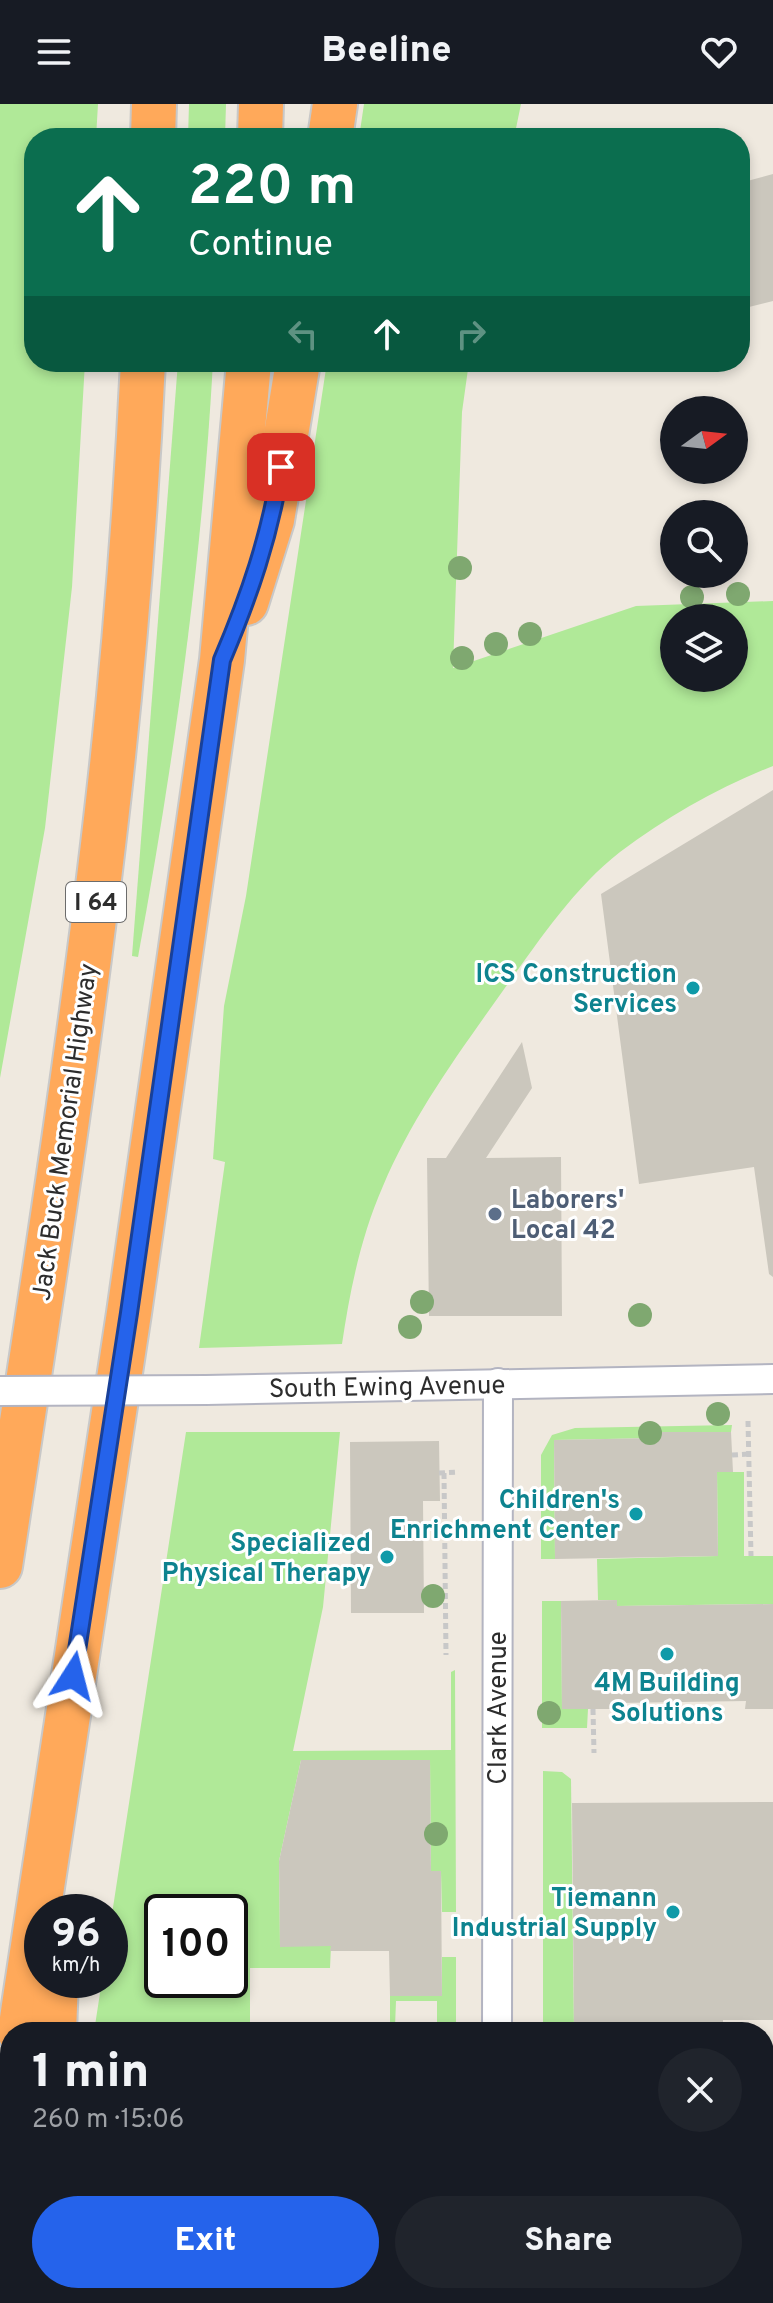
<!DOCTYPE html>
<meta charset="utf-8">
<style>
body{margin:0;font-family:Overpass,sans-serif;background:#20242c;color:#f1f3f6;height:100vh;display:flex;flex-direction:column;font-size:30px;white-space:nowrap}
*{box-sizing:border-box;margin:0}
p{font-size:26px;color:#9ea1a6}
.icon{flex:none;width:44px;height:44px;fill:none;stroke:currentColor;stroke-width:2;stroke-linecap:round;stroke-linejoin:round}
.map{position:relative;flex:1;overflow:hidden}
.side{position:absolute;left:0px;top:1918px;width:774px;height:282px;display:flex;flex-direction:column;background:#171b24;border-radius:32px 32px 0 0;box-shadow:0 4px 12px #0003}
.side>*{flex:none}
.banner{position:absolute;left:24px;top:24px;width:726px;height:244px;border-radius:32px;box-shadow:0 4px 12px #0003;background:#0b6e4f;color:#fff;overflow:hidden}
.needle{width:52px;rotate:75deg}
.buttons{position:absolute;left:660px;top:292px;display:grid;gap:16px}
.buttons a{display:grid;place-items:center;width:88px;height:88px;border-radius:50%;background:#171b24;box-shadow:0 4px 12px #0003;font-size:40px}
.speed{position:absolute;left:24px;top:1790px;display:flex;gap:16px;font-size:40px;font-weight:700;text-align:center}
.speed>*{display:grid;place-content:center;width:104px;height:104px;border-radius:50%;background:#171b24;box-shadow:0 4px 12px #0003;line-height:1}
.speed small{font-size:20px;font-weight:400}
.speed .limit{border:4px solid #111;border-radius:12px;background:#fff;color:#111}
.pin{position:absolute;display:grid;place-items:center;width:68px;height:68px;color:#fff;margin:-34px;border-radius:16px;box-shadow:0 4px 12px #0006}
.me{position:absolute;width:88px;margin:-44px;rotate:9deg;stroke-linejoin:round;filter:drop-shadow(0 0 6px #0008)}
.turn{display:flex;align-items:center;gap:28px;height:168px;padding:0 32px;font-size:36px}
.turn .icon{width:104px;height:104px;stroke-width:2.5}
.turn b{display:block;font-size:56px;line-height:68px}
.lanes{display:flex;align-items:center;height:76px;padding:0 32px;background:#0003;justify-content:center;gap:40px;direction:ltr}
.lanes .off{opacity:.35}
.round{display:grid;place-items:center;flex:none;width:84px;height:84px;border-radius:42px;background:#20242c}
.overview{display:flex;align-items:center;justify-content:space-between;height:136px;padding:0 32px}
h1{font-size:48px;font-weight:800;line-height:60px}
.primary-button{display:flex;gap:16px;margin-top:auto;padding:16px 32px}
.primary-button a{flex:1;height:92px;border-radius:48px;background:#2563eb;color:#fff;font-size:32px;font-weight:800;line-height:92px;text-align:center}
.primary-button a+a{background:#20242c;color:#f1f3f6}
header{display:flex;justify-content:space-between;align-items:center;height:104px;padding:0 32px;background:#171b24;font-size:36px;font-weight:800}
.map>svg:first-child{display:block}
</style>
<header><svg class="icon" aria-label="menu" viewBox="0 0 24 24"><path d="M4 6h16M4 12h16M4 18h16"/></svg>Beeline<svg class="icon" aria-label="heart" viewBox="0 0 24 24"><path d="M12 20l-8-8c-3-5 5-10 8-4 3-6 11-1 8 4z"/></svg></header>
<div class="map">
<svg width="773" height="2199" viewBox="0 0 773 2199">
<rect width="100%" height="100%" fill="#efe9df"/>
<g fill="#b0e998" fill-rule="evenodd">
<polygon points="0,0 98,0 96,34 34,34 34,258 85,258 72,483 45,724 0,974"/>
<polygon points="189,0 226,0 225,34 188,34"/>
<polygon points="364,0 521,0 514,34 359,34"/>
<path d="M178,258H213C202,458 174,657 138,853L132,852Z"/>
<path d="M327,258H469L462,308L453,564L636,502L773,497V662C719,683 667,713 620,748C575,783 540,835 507,881C461,946 414,1009 383,1082C361,1132 350,1186 342,1240L199,1244L225,1058L213,1055L224,902L246,792ZM674,514H734V574H674Z"/>
<polygon points="732,1321 731,1328 658,1328 657,1334 554,1336 555,1455 541,1455 541,1351 552,1331 575,1324"/>
<path d="M186,1328H340L323,1503L293,1647L451,1646V1568L455,1566L456,1808H442L441,1768L431,1767L430,1656H301L279,1757L280,1842H331L330,1864H250V1928H94L102,1876H110V1823ZM162,1808H230V1876H162Z"/>
<polygon points="717,1368 744,1368 744,1452 773,1452 773,1500 617,1502 617,1496 598,1496 597,1455 718,1452"/>
<polygon points="542,1497 561,1497 562,1605 588,1605 587,1624 542,1624"/>
<polygon points="543,1667 562,1668 571,1675 574,1928 543,1928"/>
<polygon points="442,1853 456,1853 456,1925 437,1925 437,1897 396,1897 395,1923 390,1923 390,1892 442,1892"/>
<polygon points="62,2190 160,2190 158,2199 62,2199"/>
</g>
<g fill="#cbc7bd">
<polygon points="773,70 773,197 745,204 740,187 740,79"/>
<polygon points="773,686 773,1173 769,1170 754,1063 639,1080 601,790"/>
<polygon points="522,938 532,984 486,1054 561,1053 562,1212 429,1212 427,1054 446,1054"/>
<polygon points="658,1328 731,1328 733,1368 717,1368 718,1452 555,1455 554,1336 657,1334"/>
<polygon points="439,1337 440,1397 423,1397 424,1509 351,1509 350,1338"/>
<polygon points="617,1496 617,1502 773,1500 773,1605 745,1605 746,1597 617,1599 617,1605 562,1605 561,1497"/>
<polygon points="301,1656 430,1656 431,1767 441,1767 442,1892 390,1892 389,1847 330,1847 331,1842 280,1843 279,1757"/>
<polygon points="773,1698 773,1916 723,1916 723,1921 615,1921 615,1928 574,1928 572,1699"/>
<polygon points="764,2057 773,2057 773,2199 556,2199 556,2190 764,2190"/>
<polygon points="380,2190 404,2190 404,2198 380,2199"/>
</g>
<g fill="none" stroke-linecap="round" stroke-linejoin="round">
<g stroke="#b3b4c1" stroke-width="32">
<g id="street">
<polyline points="206,1286 773,1275"/>
<polyline points="497,1928 498,1279"/>
<polyline points="496,2190 496,2199"/>
</g>
</g>
<g stroke="#c8c8c8" stroke-width="48">
<g id="highway">
<polyline points="153,34 154,0"/>
<polyline points="260,34 261,0"/>
<polyline points="330,34 335,0"/>
<polyline points="246,499 272,416 298,258"/>
<path d="M0,1462C39,1205 80,948 109,689C125,546 136,402 143,258"/>
<polyline points="20,1928 129,1209 222,556 249,258"/>
<polyline points="54,1928 56,1876"/>
<polyline points="0,2062 10,1995"/>
<polyline points="36,2199 37,2190"/>
</g>
</g>
<g stroke="#c8c8c8" stroke-width="5" stroke-dasharray="6 4" stroke-linecap="butt">
<polyline points="748,1317 751,1452"/>
<polyline points="732,1351 749,1350"/>
<polyline points="439,1369 459,1368"/>
<polyline points="444,1369 446,1551"/>
<polyline points="593,1605 594,1649"/>
</g>
<use href="#street" stroke="#fff" stroke-width="28"/>
<use href="#highway" stroke="#ffa95a" stroke-width="44"/>
<g stroke="#b3b4c1" stroke-width="32" stroke-linecap="butt">
<polyline id="street-bridge" points="0,1287 206,1286"/>
</g>
<use href="#street-bridge" stroke="#fff" stroke-width="28"/>
</g>
<g fill="#7fa870">
<circle cx="460" cy="464" r="12"/>
<circle cx="738" cy="490" r="12"/>
<circle cx="692" cy="493" r="12"/>
<circle cx="530" cy="530" r="12"/>
<circle cx="496" cy="540" r="12"/>
<circle cx="462" cy="554" r="12"/>
<circle cx="422" cy="1198" r="12"/>
<circle cx="640" cy="1211" r="12"/>
<circle cx="410" cy="1223" r="12"/>
<circle cx="718" cy="1310" r="12"/>
<circle cx="650" cy="1329" r="12"/>
<circle cx="433" cy="1492" r="12"/>
<circle cx="549" cy="1609" r="12"/>
<circle cx="436" cy="1730" r="12"/>
</g>
<g fill="none" stroke-linecap="round" stroke-linejoin="round">
<g stroke="#184099" stroke-width="20">
<path id="route" d="M73,1572L129,1209L222,556C250,490 269,434 281,363"/>
</g>
<use href="#route" stroke="#2563eb" stroke-width="14"/>
</g>
<g fill="#0f9aa8" stroke="#fff" stroke-width="3">
<circle cx="693" cy="884" r="8"/>
<circle cx="636" cy="1410" r="8"/>
<circle cx="387" cy="1453" r="8"/>
<circle cx="667" cy="1550" r="8"/>
<circle cx="673" cy="1808" r="8"/>
</g>
<circle fill="#5c6f8a" stroke="#fff" stroke-width="3" cx="495" cy="1110" r="8"/>
<g text-anchor="middle" stroke-width="6" stroke-linejoin="round" paint-order="stroke">
<rect fill="#fff" stroke="#6c6c6c" stroke-width="2" x="66" y="778" width="60" height="40" rx="6"/>
<g font-size="24" font-weight="bold" fill="#2d2d2d">
<text x="96" y="806">I 64</text>
</g>
<g font-size="26" font-weight="bold" fill="#0d838f" stroke="#fff" text-anchor="end">
<text x="677" y="878">ICS Construction<tspan x="677" dy="30">Services</tspan></text>
<text x="620" y="1404">Children's<tspan x="620" dy="30">Enrichment Center</tspan></text>
<text x="371" y="1447">Specialized<tspan x="371" dy="30">Physical Therapy</tspan></text>
<text x="667" y="1587" text-anchor="middle">4M Building<tspan x="667" dy="30">Solutions</tspan></text>
<text x="657" y="1802">Tiemann<tspan x="657" dy="30">Industrial Supply</tspan></text>
</g>
<g font-size="26" fill="#2d2d2d" stroke="#fff">
<text transform="translate(64 1028) rotate(-82)" y="9">Jack Buck Memorial Highway</text>
<text transform="translate(387 1282) rotate(-1)" y="9">South Ewing Avenue</text>
<text transform="translate(497 1604) rotate(-90)" y="9">Clark Avenue</text>
</g>
<g font-size="26" font-weight="bold" fill="#4e5e75" stroke="#fff" text-anchor="start">
<text x="511" y="1104">Laborers'<tspan x="511" dy="30">Local 42</tspan></text>
</g>
</g>
</svg>
<div class="buttons">
<a><svg class="needle" viewBox="-14 -14 28 28"><path d="M0-13l5 13h-10z" fill="#e53935"/><path d="M0 13l5-13h-10z" fill="#9ea1a6"/></svg></a>
<a><svg class="icon" aria-label="search" viewBox="0 0 24 24"><circle cx="10" cy="10" r="6"/><path d="M15 15l6 6"/></svg></a>
<a><svg class="icon" aria-label="layers" viewBox="0 0 24 24"><path d="M12 4l9 5-9 5-9-5zM3 14l9 5 9-5"/></svg></a>
</div>
<div class="speed"><div>96<small>km/h</small></div><div class="limit">100</div></div>
<div class="pin" style="left:281px;top:363px;background:#d93025"><svg class="icon" aria-label="arrive" viewBox="0 0 24 24"><path d="M6 21V4h12l-3 4 3 4H6"/></svg></div>
<svg class="me" style="left:73px;top:1572px" viewBox="-20 -20 40 40"><path d="M0-17L14 15 0 8-14 15z" fill="#2563eb" stroke="#fff" stroke-width="4"/></svg>
<div class="banner">
<div class="turn"><svg class="icon" aria-label="ahead" viewBox="0 0 24 24"><path d="M12 20V5M6 11l6-6 6 6"/></svg><div><b>220 m</b>Continue</div></div>
<div class="lanes"><svg class="icon off" aria-label="left" viewBox="0 0 24 24"><path d="M17 20v-9H6M10 6l-5 5 5 5"/></svg><svg class="icon" aria-label="ahead" viewBox="0 0 24 24"><path d="M12 20V5M6 11l6-6 6 6"/></svg><svg class="icon off" aria-label="right" viewBox="0 0 24 24"><path d="M7 20v-9h11M14 6l5 5-5 5"/></svg></div>
</div>
<section class="side">
<div class="overview"><div><h1>1 min</h1><p>260 m · 15:06</p></div><a class="round"><svg class="icon" aria-label="close" viewBox="0 0 24 24"><path d="M6 6l12 12M18 6L6 18"/></svg></a></div>
<div class="primary-button"><a>Exit</a><a>Share</a></div>
</section>
</div>
